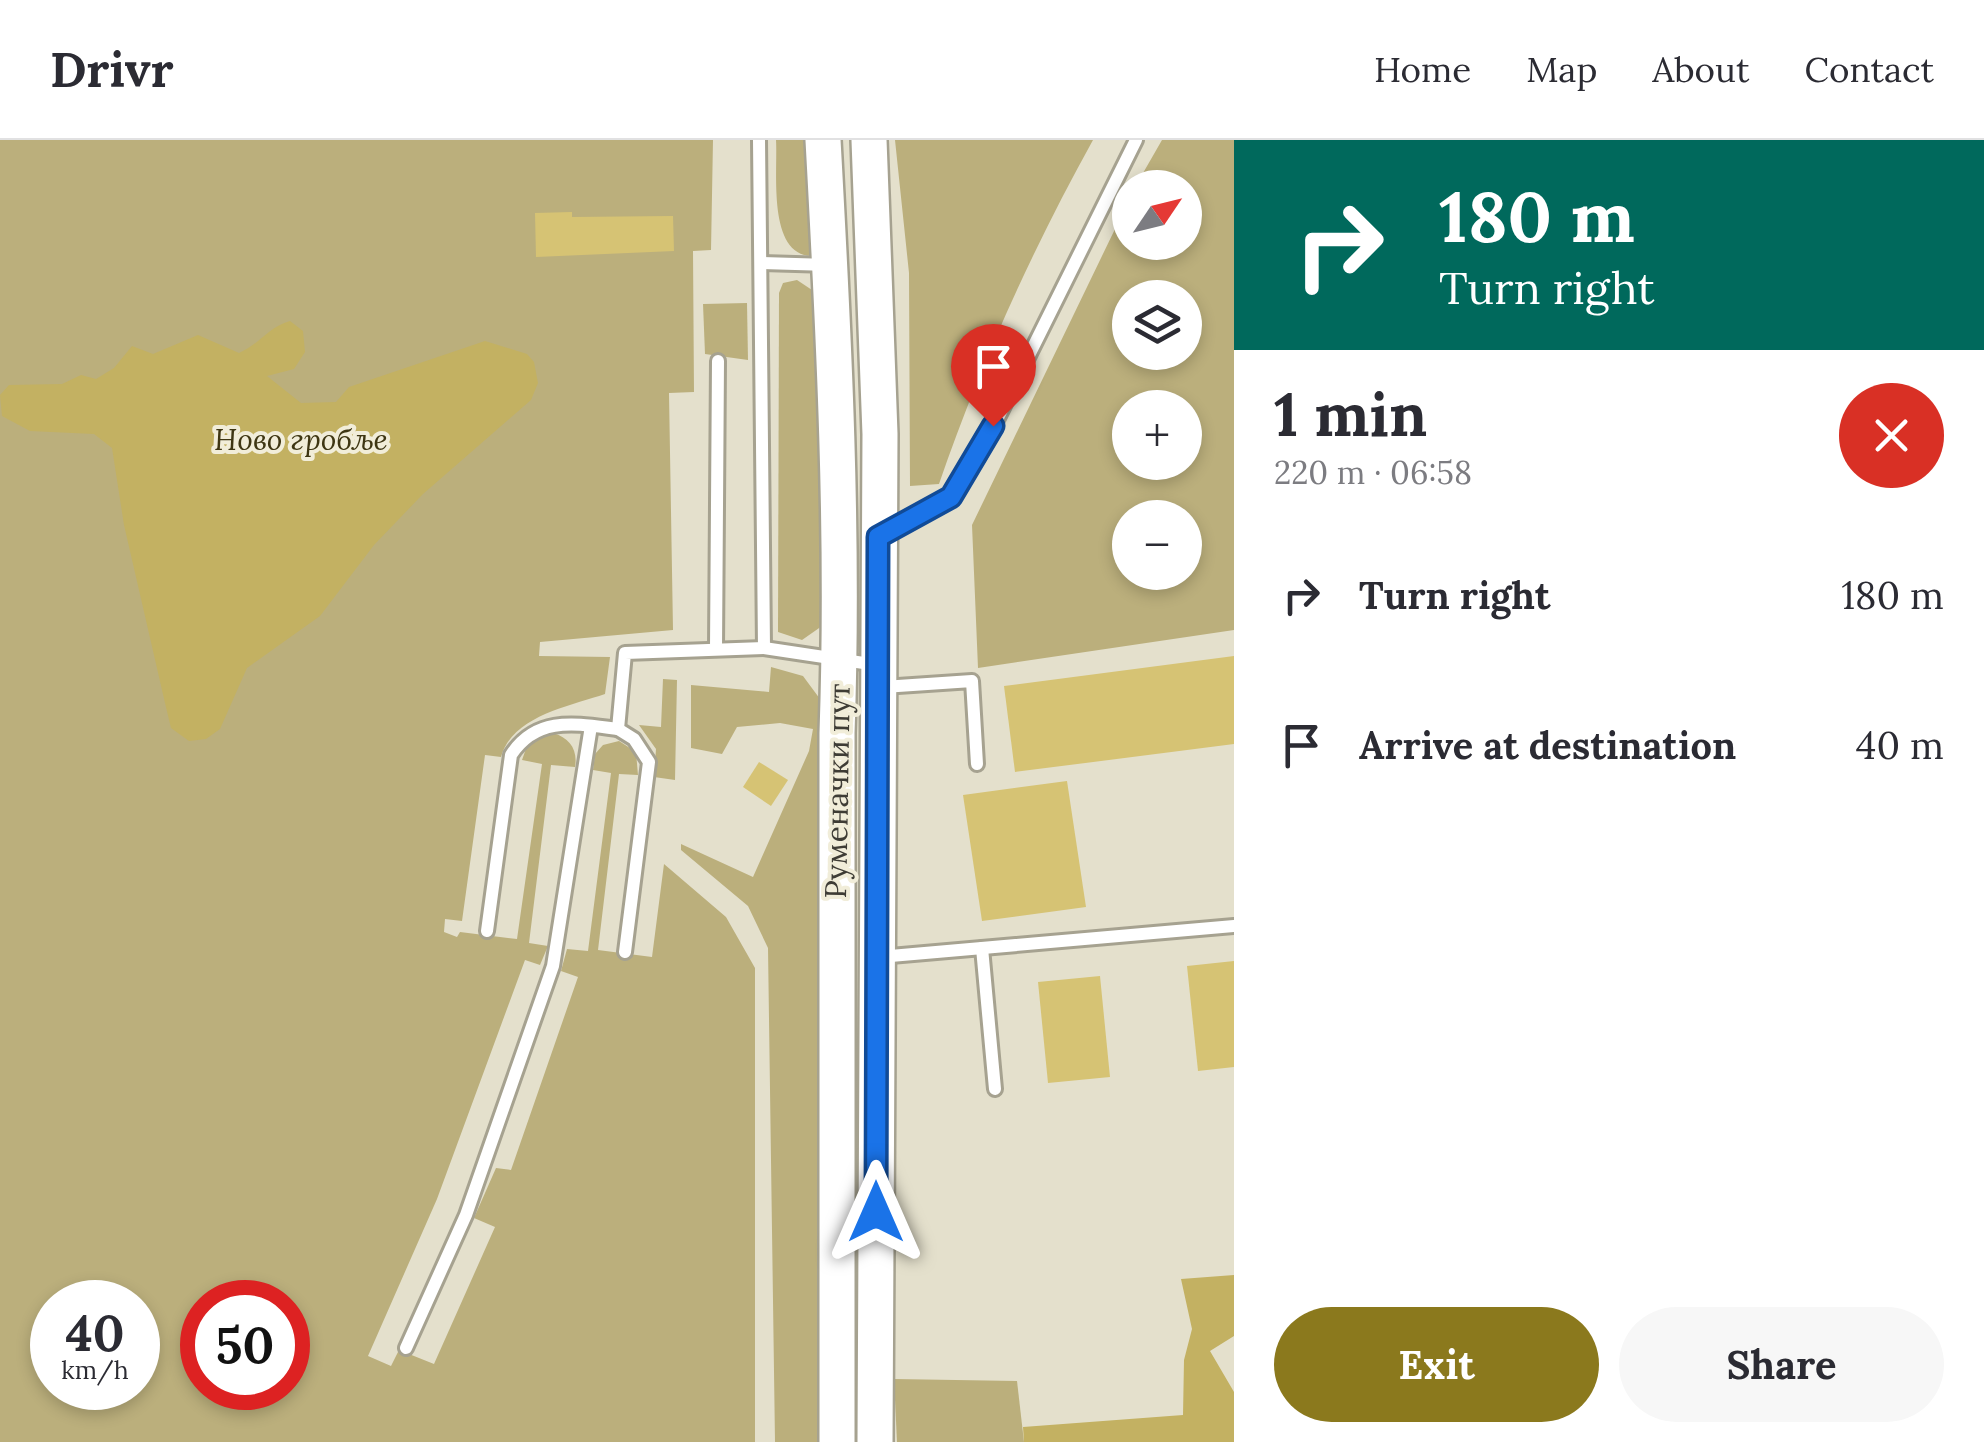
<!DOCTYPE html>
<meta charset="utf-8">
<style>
body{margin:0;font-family:Lora,serif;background:#f7f7f7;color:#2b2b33;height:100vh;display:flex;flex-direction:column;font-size:38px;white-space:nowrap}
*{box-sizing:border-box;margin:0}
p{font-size:32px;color:#7c7c81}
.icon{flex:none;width:55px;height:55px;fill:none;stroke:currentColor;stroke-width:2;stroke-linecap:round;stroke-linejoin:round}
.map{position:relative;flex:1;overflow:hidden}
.details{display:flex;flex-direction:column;background:#fff;width:750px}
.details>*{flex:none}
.hud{background:#00695c;color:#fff;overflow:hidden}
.needle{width:65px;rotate:55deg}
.buttons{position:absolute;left:1112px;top:30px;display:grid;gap:20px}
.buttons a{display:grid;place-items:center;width:90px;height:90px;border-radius:50%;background:#fff;box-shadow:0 5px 15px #0003;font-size:50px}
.speed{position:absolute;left:30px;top:1140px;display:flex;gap:20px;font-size:50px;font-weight:700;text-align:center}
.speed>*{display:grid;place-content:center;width:130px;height:130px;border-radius:50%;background:#fff;box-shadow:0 5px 15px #0003;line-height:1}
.speed small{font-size:25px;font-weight:400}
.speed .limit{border:15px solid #d22;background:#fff;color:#111}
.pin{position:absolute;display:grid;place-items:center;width:85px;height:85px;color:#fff;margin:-102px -42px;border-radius:50% 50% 50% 0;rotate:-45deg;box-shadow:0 0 10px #0007}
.pin .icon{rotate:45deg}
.me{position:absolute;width:110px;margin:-55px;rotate:0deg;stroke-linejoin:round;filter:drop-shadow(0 0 8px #0008)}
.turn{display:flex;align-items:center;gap:35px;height:210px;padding:0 40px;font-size:45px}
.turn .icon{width:130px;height:130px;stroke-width:2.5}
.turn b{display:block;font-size:70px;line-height:85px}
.round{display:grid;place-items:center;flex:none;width:105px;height:105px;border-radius:52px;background:#f7f7f7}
.head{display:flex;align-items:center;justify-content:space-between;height:170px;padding:0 40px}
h1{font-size:60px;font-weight:700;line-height:75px}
.cta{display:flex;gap:20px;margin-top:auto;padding:20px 40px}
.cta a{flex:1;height:115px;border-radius:60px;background:#8b791d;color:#fff;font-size:40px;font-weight:700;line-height:115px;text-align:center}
.cta a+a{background:#f7f7f7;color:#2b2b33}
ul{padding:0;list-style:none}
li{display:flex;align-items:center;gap:30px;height:150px;padding:0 40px}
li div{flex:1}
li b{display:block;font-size:38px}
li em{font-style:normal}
header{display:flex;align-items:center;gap:60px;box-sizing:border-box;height:140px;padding:0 50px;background:#fff;border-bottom:2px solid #e1e1e2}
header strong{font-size:48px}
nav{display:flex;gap:55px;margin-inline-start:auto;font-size:35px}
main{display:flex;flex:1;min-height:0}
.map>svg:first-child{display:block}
</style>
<header>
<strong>Drivr</strong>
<nav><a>Home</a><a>Map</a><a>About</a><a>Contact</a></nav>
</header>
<main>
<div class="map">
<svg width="1234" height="1302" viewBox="0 0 1234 1302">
<rect width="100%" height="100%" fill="#e4e0cc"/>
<g fill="#bbaf7c" fill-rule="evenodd">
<path d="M0,0H713L711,110L693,111L694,252L669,253L673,490L540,502L539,516L610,517L605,554C570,566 512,576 501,617L485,615L462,781L445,779L444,792L457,797L460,792L517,799L542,624L522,620L528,603L553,593C570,598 578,610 575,627L551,625L529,803L548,806L540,825L525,820L437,1059L368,1216L391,1226L399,1210L434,1224L495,1087L474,1078L496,1028L511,1030L578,837L561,831L567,809L588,811L611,633L593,630L595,614L603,605L619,601L636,612L638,635L619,634L598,810L652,817L664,724L726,777L755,828V1302H0ZM52,1162H138V1248H52ZM202,1162H288V1248H202Z"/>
<path d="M776,0H813L816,114L812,116C767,115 778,32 776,0Z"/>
<path d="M895,0H1093C1032,110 980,225 939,344L910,346L909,133Z"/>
<path d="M1162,0H1234V490L978,528L972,385L1130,58V102H1185V48L1135,47ZM1130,158H1185V212H1130ZM1130,268H1185V322H1130ZM1130,378H1185V432H1130Z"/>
<polygon points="797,140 815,152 822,182 822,486 802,500 778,492 779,153 783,143"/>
<polygon points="747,163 748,220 705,214 703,164"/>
<polygon points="771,527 803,536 820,559 818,1302 775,1302 768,808 748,766 681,710 681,704 753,737 809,611 813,589 780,583 737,587 722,614 691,608 691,545 769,552"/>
<polygon points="663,539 677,540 675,640 654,637 656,609 639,585 661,587"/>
<polygon points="894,1239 1017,1241 1024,1302 897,1302"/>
</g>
<g fill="#c3b162">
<path d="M290,181L303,191L305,212L294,229L267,236L301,263L336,262L349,247L485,201L527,214L534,222L538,243L531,260L423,354L374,405L320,476L247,528L220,589L206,599L189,601L171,588L165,563L124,385L112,308L94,294L30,291L2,276L0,255L9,245L62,244L81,235L96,239L114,228L132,206L153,214L198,195L239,213C260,204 267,188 290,181Z"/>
<polygon points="1234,1135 1234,1196 1210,1211 1234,1252 1234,1302 1024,1302 1023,1287 1183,1275 1184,1220 1192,1189 1181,1139"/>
</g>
<g fill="#d6c374">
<polygon points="572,72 572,77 673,76 674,111 536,117 535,73"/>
<polygon points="1234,516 1234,604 1015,632 1004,546"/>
<polygon points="759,622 788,640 771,666 743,647"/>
<polygon points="1067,641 1086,767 982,781 963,655"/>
<polygon points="1234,821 1234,927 1198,931 1187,826"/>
<polygon points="1100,836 1110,937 1048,943 1038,842"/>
</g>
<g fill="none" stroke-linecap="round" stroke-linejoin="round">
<g stroke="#a6a290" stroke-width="18">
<g id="lane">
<polyline points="759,0 764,508"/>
<polyline points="762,123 829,125"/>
<polyline points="881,395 951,357 979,316 1136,0"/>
<polyline points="716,509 718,221"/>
<polyline points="883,547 972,541 977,624"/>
<path d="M487,791L511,615C537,575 577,584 618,589"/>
<polyline points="982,808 995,949"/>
<polyline points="625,812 649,622 634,599 618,589 625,513 764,508 877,525"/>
<polyline points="879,817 1234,786"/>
<polyline points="406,1208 466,1075 553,826 591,586"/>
</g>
</g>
<g stroke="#a6a290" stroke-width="40">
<g id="secondary">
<path d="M823,0C834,198 844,395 837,593V1302"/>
<polyline points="869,0 880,294 875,1302"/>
</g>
</g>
<use href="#lane" stroke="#fff" stroke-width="12"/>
<use href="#secondary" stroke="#fff" stroke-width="35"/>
</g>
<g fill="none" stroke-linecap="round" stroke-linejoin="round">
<g stroke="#114b97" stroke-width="25">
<polyline id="route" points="876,1072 878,397 951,357 993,286"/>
</g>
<use href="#route" stroke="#1a73e8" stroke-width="18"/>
</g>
<g text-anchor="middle" stroke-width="8" stroke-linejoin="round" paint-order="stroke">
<g font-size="30" font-style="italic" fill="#3e3613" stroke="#f1edd9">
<text x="301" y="310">Ново гробље</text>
</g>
<g font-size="30" fill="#3e3c35" stroke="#f1edd9">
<text transform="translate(838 651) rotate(-89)" y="10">Руменачки пут</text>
</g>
</g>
</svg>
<div class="buttons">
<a><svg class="needle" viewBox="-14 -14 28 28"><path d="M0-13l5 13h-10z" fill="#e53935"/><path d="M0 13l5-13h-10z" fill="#7c7c81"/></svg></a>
<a><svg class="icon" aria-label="layers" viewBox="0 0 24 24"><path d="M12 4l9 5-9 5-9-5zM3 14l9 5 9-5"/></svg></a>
<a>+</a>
<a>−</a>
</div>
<div class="speed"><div>40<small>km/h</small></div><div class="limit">50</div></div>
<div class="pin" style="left:993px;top:286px;background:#d93025"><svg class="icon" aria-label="arrive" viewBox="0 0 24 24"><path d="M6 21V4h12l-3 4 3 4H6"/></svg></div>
<svg class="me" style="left:876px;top:1072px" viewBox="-20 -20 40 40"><path d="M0-17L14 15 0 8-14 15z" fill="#1a73e8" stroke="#fff" stroke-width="4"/></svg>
</div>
<section class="details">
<div class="hud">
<div class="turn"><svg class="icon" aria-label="right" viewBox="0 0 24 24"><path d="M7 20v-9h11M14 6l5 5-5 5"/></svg><div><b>180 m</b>Turn right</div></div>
</div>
<div class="head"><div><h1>1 min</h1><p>220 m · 06:58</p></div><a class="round" style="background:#d93025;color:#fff"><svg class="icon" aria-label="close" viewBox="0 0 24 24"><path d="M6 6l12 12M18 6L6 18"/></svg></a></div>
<ul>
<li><svg class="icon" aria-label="right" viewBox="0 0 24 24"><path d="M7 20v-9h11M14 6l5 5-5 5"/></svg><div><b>Turn right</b></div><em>180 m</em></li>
<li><svg class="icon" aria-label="arrive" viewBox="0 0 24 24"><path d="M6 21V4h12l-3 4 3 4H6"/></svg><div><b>Arrive at destination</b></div><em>40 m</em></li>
</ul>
<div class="cta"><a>Exit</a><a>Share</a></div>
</section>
</main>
